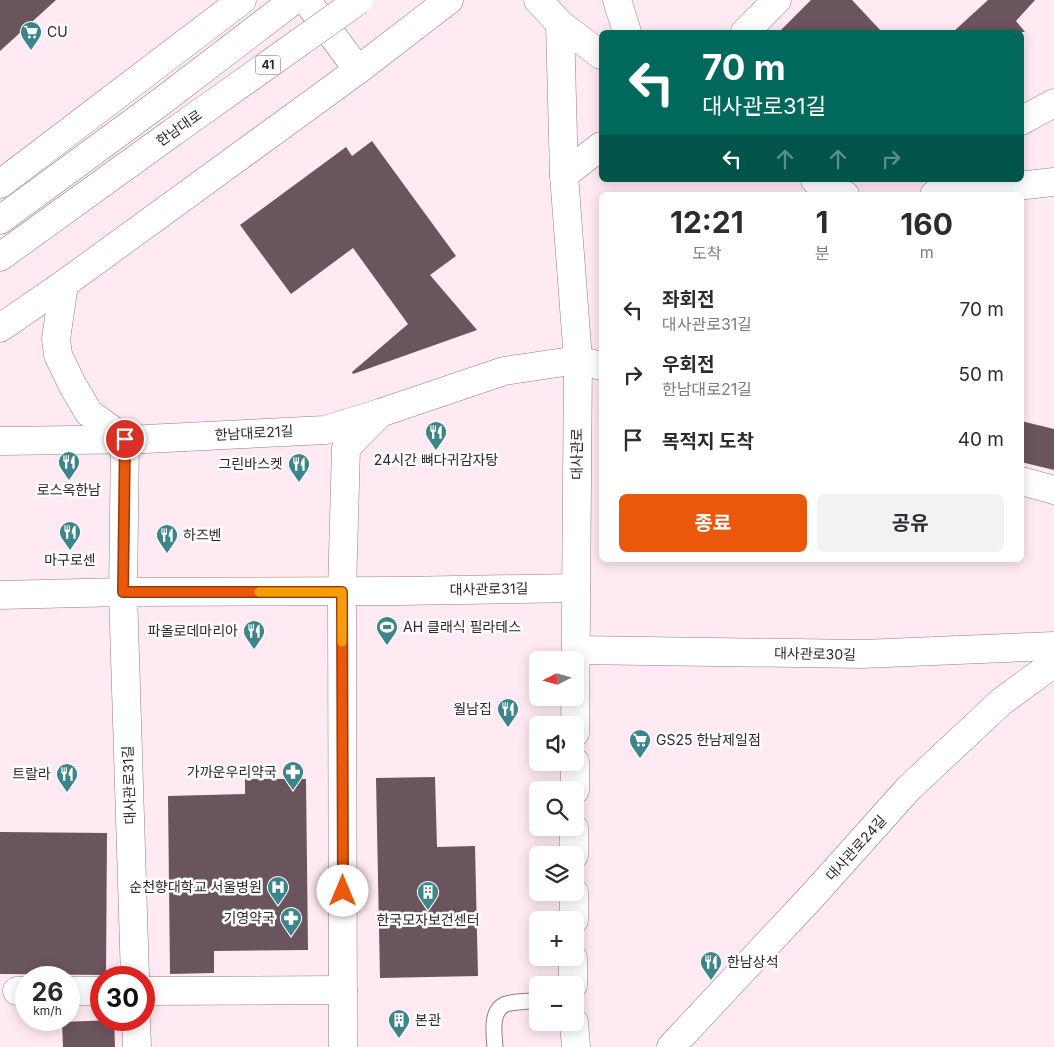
<!DOCTYPE html>
<html lang="ko">
<meta charset="utf-8">
<style>
body{margin:0;font-family:Inter,"Noto Sans KR",sans-serif;background:#f2f2f3;color:#2b2b33;height:100vh;display:flex;flex-direction:column;font-size:19px;white-space:nowrap}
*{box-sizing:border-box;margin:0}
p{font-size:16px;color:#7c7c81}
.icon{flex:none;width:28px;height:28px;fill:none;stroke:currentColor;stroke-width:2;stroke-linecap:round;stroke-linejoin:round}
.map{position:relative;flex:1;overflow:hidden}
.drawer{position:absolute;left:599px;top:192px;width:425px;height:370px;display:flex;flex-direction:column;background:#fff;border-radius:8px;box-shadow:0 2px 12px #0003}
.drawer>*{flex:none}
.banner{position:absolute;left:599px;top:30px;width:425px;height:152px;border-radius:8px;box-shadow:0 2px 12px #0003;background:#00695c;color:#fff;overflow:hidden}
.needle{width:32px;rotate:264deg}
.controls{position:absolute;left:529px;top:651px;display:grid;gap:10px}
.controls a{display:grid;place-items:center;width:55px;height:55px;border-radius:8px;background:#fff;box-shadow:0 2px 12px #0003;font-size:25px}
.speed{position:absolute;left:15px;top:966px;display:flex;gap:10px;font-size:25px;font-weight:700;text-align:center}
.speed>*{display:grid;place-content:center;width:65px;height:65px;border-radius:50%;background:#fff;box-shadow:0 2px 12px #0003;line-height:1}
.speed small{font-size:12px;font-weight:400}
.speed .limit{border:8px solid #d22;background:#fff;color:#111}
.pin{position:absolute;display:grid;place-items:center;width:42px;height:42px;color:#fff;margin:-21px;border:2px solid #fff;border-radius:50%;box-shadow:0 1px 5px #0007}
.me{position:absolute;width:55px;margin:-28px;rotate:0deg;stroke-linejoin:round;filter:drop-shadow(0 0 4px #0008)}
.turn{display:flex;align-items:center;gap:18px;height:105px;padding:0 20px;font-size:22px}
.turn .icon{width:65px;height:65px;stroke-width:2.5}
.turn b{display:block;font-size:35px;line-height:42px}
.lanes{display:flex;align-items:center;height:48px;padding:0 20px;background:#0003;justify-content:center;gap:25px;direction:ltr}
.lanes .off{opacity:.35}
.eta{display:flex;justify-content:space-evenly;align-items:center;height:85px;text-align:center}
.eta b{font-size:30px;font-weight:700;line-height:35px}
.action{display:flex;gap:10px;margin-top:auto;padding:10px 20px}
.action a{flex:1;height:58px;border-radius:8px;background:#ea580c;color:#fff;font-size:20px;font-weight:700;line-height:58px;text-align:center}
.action a+a{background:#f2f2f3;color:#2b2b33}
ul{padding:0;list-style:none}
li{display:flex;align-items:center;gap:15px;height:65px;padding:0 20px}
li div{flex:1}
li b{display:block;font-size:19px}
li em{font-style:normal}
.map>svg:first-child{display:block}
</style>
<div class="map">
<svg width="1054" height="1047" viewBox="0 0 1054 1047">
<rect width="100%" height="100%" fill="#ffe9f2"/>
<g fill="#6a555e">
<polygon points="0,0 56,0 0,51"/>
<polygon points="811,0 852,0 882,32 779,32"/>
<polygon points="988,0 1035,0 1016,21 1025,32 953,32"/>
<polygon points="372,141 456,256 430,275 477,330 353,374 352,372 408,324 353,248 291,294 240,225 346,147 352,156"/>
<polygon points="1021,421 1054,429 1054,470 1021,462"/>
<polygon points="435,777 437,847 475,846 478,976 380,978 376,778"/>
<polygon points="245,779 306,779 308,950 214,951 214,973 170,974 168,796 245,794"/>
<polygon points="0,832 107,833 106,975 0,974"/>
<polygon points="114,1020 115,1047 63,1047 62,1022"/>
</g>
<g fill="none" stroke-linecap="round" stroke-linejoin="round">
<g stroke="#947d87" stroke-width="17">
<path id="lane" d="M495,1047C494,1034 490,1010 506,1004C515,1001 528,1002 538,1000"/>
</g>
<g stroke="#947d87" stroke-width="29">
<g id="street">
<polyline points="745,32 777,0"/>
<polyline points="125,439 123,592 135,978"/>
<polyline points="0,441 146,439 325,430 380,413 504,371 578,360"/>
<polyline points="0,595 123,592 400,591 576,588"/>
<polyline points="576,650 862,654 1054,646"/>
<polyline points="17,991 26,991"/>
<polyline points="69,991 101,991"/>
<polyline points="144,991 343,990"/>
<polyline points="136,1020 137,1047"/>
<polyline points="343,1047 342,591 346,448 380,413"/>
<polyline points="671,1047 815,893 909,788 1001,702 1054,663"/>
</g>
</g>
<g stroke="#947d87" stroke-width="29">
<g id="secondary">
<polyline points="538,0 560,24 601,55"/>
<polyline points="560,24 564,175 578,360 575,733"/>
<polyline points="1021,121 1054,103"/>
<polyline points="564,175 601,146"/>
<polyline points="815,180 827,189 845,195"/>
<polyline points="934,195 1054,182"/>
<polyline points="578,360 601,366"/>
<polyline points="1021,481 1054,490"/>
<polyline points="575,790 575,762"/>
<polyline points="574,855 574,828"/>
<polyline points="574,920 574,892"/>
<polyline points="573,985 573,958"/>
<polyline points="574,1022 576,1047"/>
</g>
</g>
<g stroke="#947d87" stroke-width="29">
<g id="primary">
<polyline points="306,0 358,70"/>
<polyline points="617,0 627,32"/>
<polyline points="0,184 242,0"/>
<polyline points="0,220 158,104 294,0"/>
<polyline points="0,257 176,130"/>
<polyline points="64,284 56,339 58,355 73,386 89,413 125,439"/>
<polyline points="0,328 64,284 358,70 449,0"/>
</g>
</g>
<use href="#lane" stroke="#fff" stroke-width="15"/>
<use href="#street" stroke="#fff" stroke-width="28"/>
<use href="#secondary" stroke="#fff" stroke-width="28"/>
<use href="#primary" stroke="#fff" stroke-width="28"/>
<g stroke="#947d87" stroke-width="29" stroke-linecap="butt">
<polyline id="primary-bridge" points="176,130 359,0"/>
</g>
<use href="#primary-bridge" stroke="#fff" stroke-width="28"/>
</g>
<g fill="none" stroke-linecap="round" stroke-linejoin="round">
<g stroke="#983908" stroke-width="12">
<polyline id="route" points="125,439 123,592 342,592 343,891"/>
</g>
<use href="#route" stroke="#ea580c" stroke-width="9"/>
<polyline stroke="#f59e0b" stroke-width="9" points="259,592 342,592 342,642"/>
</g>
<defs>
<g id="supermarket-pin" transform="scale(1.125)"><path d="M0 17L-7.5 6A9.5 9.5 0 1 1 7.5 6Z" fill="#3d858a" stroke="#fdfdfd"/><path d="M-6-5.5h2.5l.6 2H6L4.5 2H-2.5L-4.4-4H-6ZM-1.5 3.2a1.3 1.3 0 1 0 .1 0ZM3 3.2a1.3 1.3 0 1 0 .1 0Z" fill="#fff"/></g>
<g id="restaurant-pin" transform="scale(1.125)"><path d="M0 17L-7.5 6A9.5 9.5 0 1 1 7.5 6Z" fill="#3d858a" stroke="#fdfdfd"/><path d="M-5-6h1v4h1v-4h1v4h1v-4h1v5L-1.5 .5V6h-2V.5L-5-1ZM5-6V6H3V1.5H1.5Q1.5-4 5-6Z" fill="#fff"/></g>
<g id="stadium-pin" transform="scale(1.125)"><path d="M0 17L-7.5 6A9.5 9.5 0 1 1 7.5 6Z" fill="#3d858a" stroke="#fdfdfd"/><path d="M0-5a6.5 5 0 1 0 0 10a6.5 5 0 1 0 0-10ZM-3.5-1.8h7v3.6h-7Z" fill="#fff"/></g>
<g id="pharmacy-pin" transform="scale(1.125)"><path d="M0 17L-7.5 6A9.5 9.5 0 1 1 7.5 6Z" fill="#3d858a" stroke="#fdfdfd"/><path d="M-2-6h4v4h4v4h-4v4h-4v-4h-4v-4h4Z" fill="#fff"/></g>
<g id="hospital-pin" transform="scale(1.125)"><path d="M0 17L-7.5 6A9.5 9.5 0 1 1 7.5 6Z" fill="#3d858a" stroke="#fdfdfd"/><path d="M-5-5h3v3.5h4V-5h3V5h-3V1.5h-4V5h-3Z" fill="#fff"/></g>
<g id="building-pin" transform="scale(1.125)"><path d="M0 17L-7.5 6A9.5 9.5 0 1 1 7.5 6Z" fill="#3d858a" stroke="#fdfdfd"/><path d="M-4-6H4V6H1V3H-1V6H-4ZM-2.5-4.3h1.7v1.8h-1.7ZM.8-4.3h1.7v1.8H.8ZM-2.5-1h1.7V.8h-1.7ZM.8-1h1.7V.8H.8Z" fill="#fff"/></g>
</defs>
<g fill-rule="evenodd">
<use href="#supermarket-pin" x="31" y="32"/>
<use href="#restaurant-pin" x="436" y="432"/>
<use href="#restaurant-pin" x="69" y="462"/>
<use href="#restaurant-pin" x="299" y="464"/>
<use href="#restaurant-pin" x="70" y="532"/>
<use href="#restaurant-pin" x="167" y="535"/>
<use href="#stadium-pin" x="387" y="627"/>
<use href="#restaurant-pin" x="254" y="631"/>
<use href="#restaurant-pin" x="508" y="709"/>
<use href="#supermarket-pin" x="640" y="740"/>
<use href="#pharmacy-pin" x="293" y="772"/>
<use href="#restaurant-pin" x="67" y="774"/>
<use href="#hospital-pin" x="278" y="887"/>
<use href="#building-pin" x="428" y="892"/>
<use href="#pharmacy-pin" x="291" y="918"/>
<use href="#restaurant-pin" x="711" y="962"/>
<use href="#building-pin" x="399" y="1020"/>
</g>
<g text-anchor="middle" stroke-width="5" stroke-linejoin="round" paint-order="stroke">
<rect fill="#fdfdfd" stroke="#6e676a" stroke-width="1" x="255.5" y="55.5" width="25" height="19" rx="4"/>
<g font-size="12" font-weight="bold" fill="#31272b">
<text x="268" y="69">41</text>
</g>
<g font-size="14" fill="#31272b" stroke="#fdfdfd" text-anchor="end">
<text x="47" y="37" text-anchor="start">CU</text>
<text x="436" y="465" text-anchor="middle">24시간 뼈다귀감자탕</text>
<text x="283" y="469">그린바스켓</text>
<text x="69" y="495" text-anchor="middle">로스옥한남</text>
<text x="183" y="540" text-anchor="start">하즈벤</text>
<text x="70" y="565" text-anchor="middle">마구로센</text>
<text x="403" y="632" text-anchor="start">AH 클래식 필라테스</text>
<text x="238" y="636">파올로데마리아</text>
<text x="492" y="714">월남집</text>
<text x="656" y="745" text-anchor="start">GS25 한남제일점</text>
<text x="277" y="777">가까운우리약국</text>
<text x="51" y="779">트랄라</text>
<text x="262" y="892">순천향대학교 서울병원</text>
<text x="275" y="923">기영약국</text>
<text x="428" y="925" text-anchor="middle">한국모자보건센터</text>
<text x="727" y="967" text-anchor="start">한남상석</text>
<text x="415" y="1025" text-anchor="start">본관</text>
</g>
<g font-size="14" fill="#31272b" stroke="#fdfdfd">
<text transform="translate(179 128) rotate(-35)" y="5">한남대로</text>
<text transform="translate(254 433) rotate(-3)" y="5">한남대로21길</text>
<text transform="translate(577 454) rotate(-90)" y="5">대사관로</text>
<text transform="translate(489 589) rotate(-1)" y="5">대사관로31길</text>
<text transform="translate(815 654) rotate(1)" y="5">대사관로30길</text>
<text transform="translate(129 785) rotate(-92)" y="5">대사관로31길</text>
<text transform="translate(856 848) rotate(-48)" y="5">대사관로24길</text>
</g>
</g>
</svg>
<div class="controls">
<a><svg class="needle" viewBox="-14 -14 28 28"><path d="M0-13l5 13h-10z" fill="#e53935"/><path d="M0 13l5-13h-10z" fill="#7c7c81"/></svg></a>
<a><svg class="icon" aria-label="sound" viewBox="0 0 24 24"><path d="M4 9h4l5-4v14l-5-4H4zM17 9q2 3 0 6"/></svg></a>
<a><svg class="icon" aria-label="search" viewBox="0 0 24 24"><circle cx="10" cy="10" r="6"/><path d="M15 15l6 6"/></svg></a>
<a><svg class="icon" aria-label="layers" viewBox="0 0 24 24"><path d="M12 4l9 5-9 5-9-5zM3 14l9 5 9-5"/></svg></a>
<a>+</a>
<a>−</a>
</div>
<div class="speed"><div>26<small>km/h</small></div><div class="limit">30</div></div>
<div class="pin" style="left:125px;top:439px;background:#d93025"><svg class="icon" aria-label="arrive" viewBox="0 0 24 24"><path d="M6 21V4h12l-3 4 3 4H6"/></svg></div>
<svg class="me" style="left:343px;top:891px" viewBox="-20 -20 40 40"><circle r="19" fill="#fff"/><path d="M0-13L10 11 0 6-10 11z" fill="#ea580c"/></svg>
<div class="banner">
<div class="turn"><svg class="icon" aria-label="left" viewBox="0 0 24 24"><path d="M17 20v-9H6M10 6l-5 5 5 5"/></svg><div><b>70 m</b>대사관로31길</div></div>
<div class="lanes"><svg class="icon" aria-label="left" viewBox="0 0 24 24"><path d="M17 20v-9H6M10 6l-5 5 5 5"/></svg><svg class="icon off" aria-label="ahead" viewBox="0 0 24 24"><path d="M12 20V5M6 11l6-6 6 6"/></svg><svg class="icon off" aria-label="ahead" viewBox="0 0 24 24"><path d="M12 20V5M6 11l6-6 6 6"/></svg><svg class="icon off" aria-label="right" viewBox="0 0 24 24"><path d="M7 20v-9h11M14 6l5 5-5 5"/></svg></div>
</div>
<section class="drawer">
<div class="eta">
<div><b>12:21</b><p>도착</p></div>
<div><b>1</b><p>분</p></div>
<div><b>160</b><p>m</p></div>
</div>
<ul>
<li><svg class="icon" aria-label="left" viewBox="0 0 24 24"><path d="M17 20v-9H6M10 6l-5 5 5 5"/></svg><div><b>좌회전</b><p>대사관로31길</p></div><em>70 m</em></li>
<li><svg class="icon" aria-label="right" viewBox="0 0 24 24"><path d="M7 20v-9h11M14 6l5 5-5 5"/></svg><div><b>우회전</b><p>한남대로21길</p></div><em>50 m</em></li>
<li><svg class="icon" aria-label="arrive" viewBox="0 0 24 24"><path d="M6 21V4h12l-3 4 3 4H6"/></svg><div><b>목적지 도착</b></div><em>40 m</em></li>
</ul>
<div class="action"><a>종료</a><a>공유</a></div>
</section>
</div>
